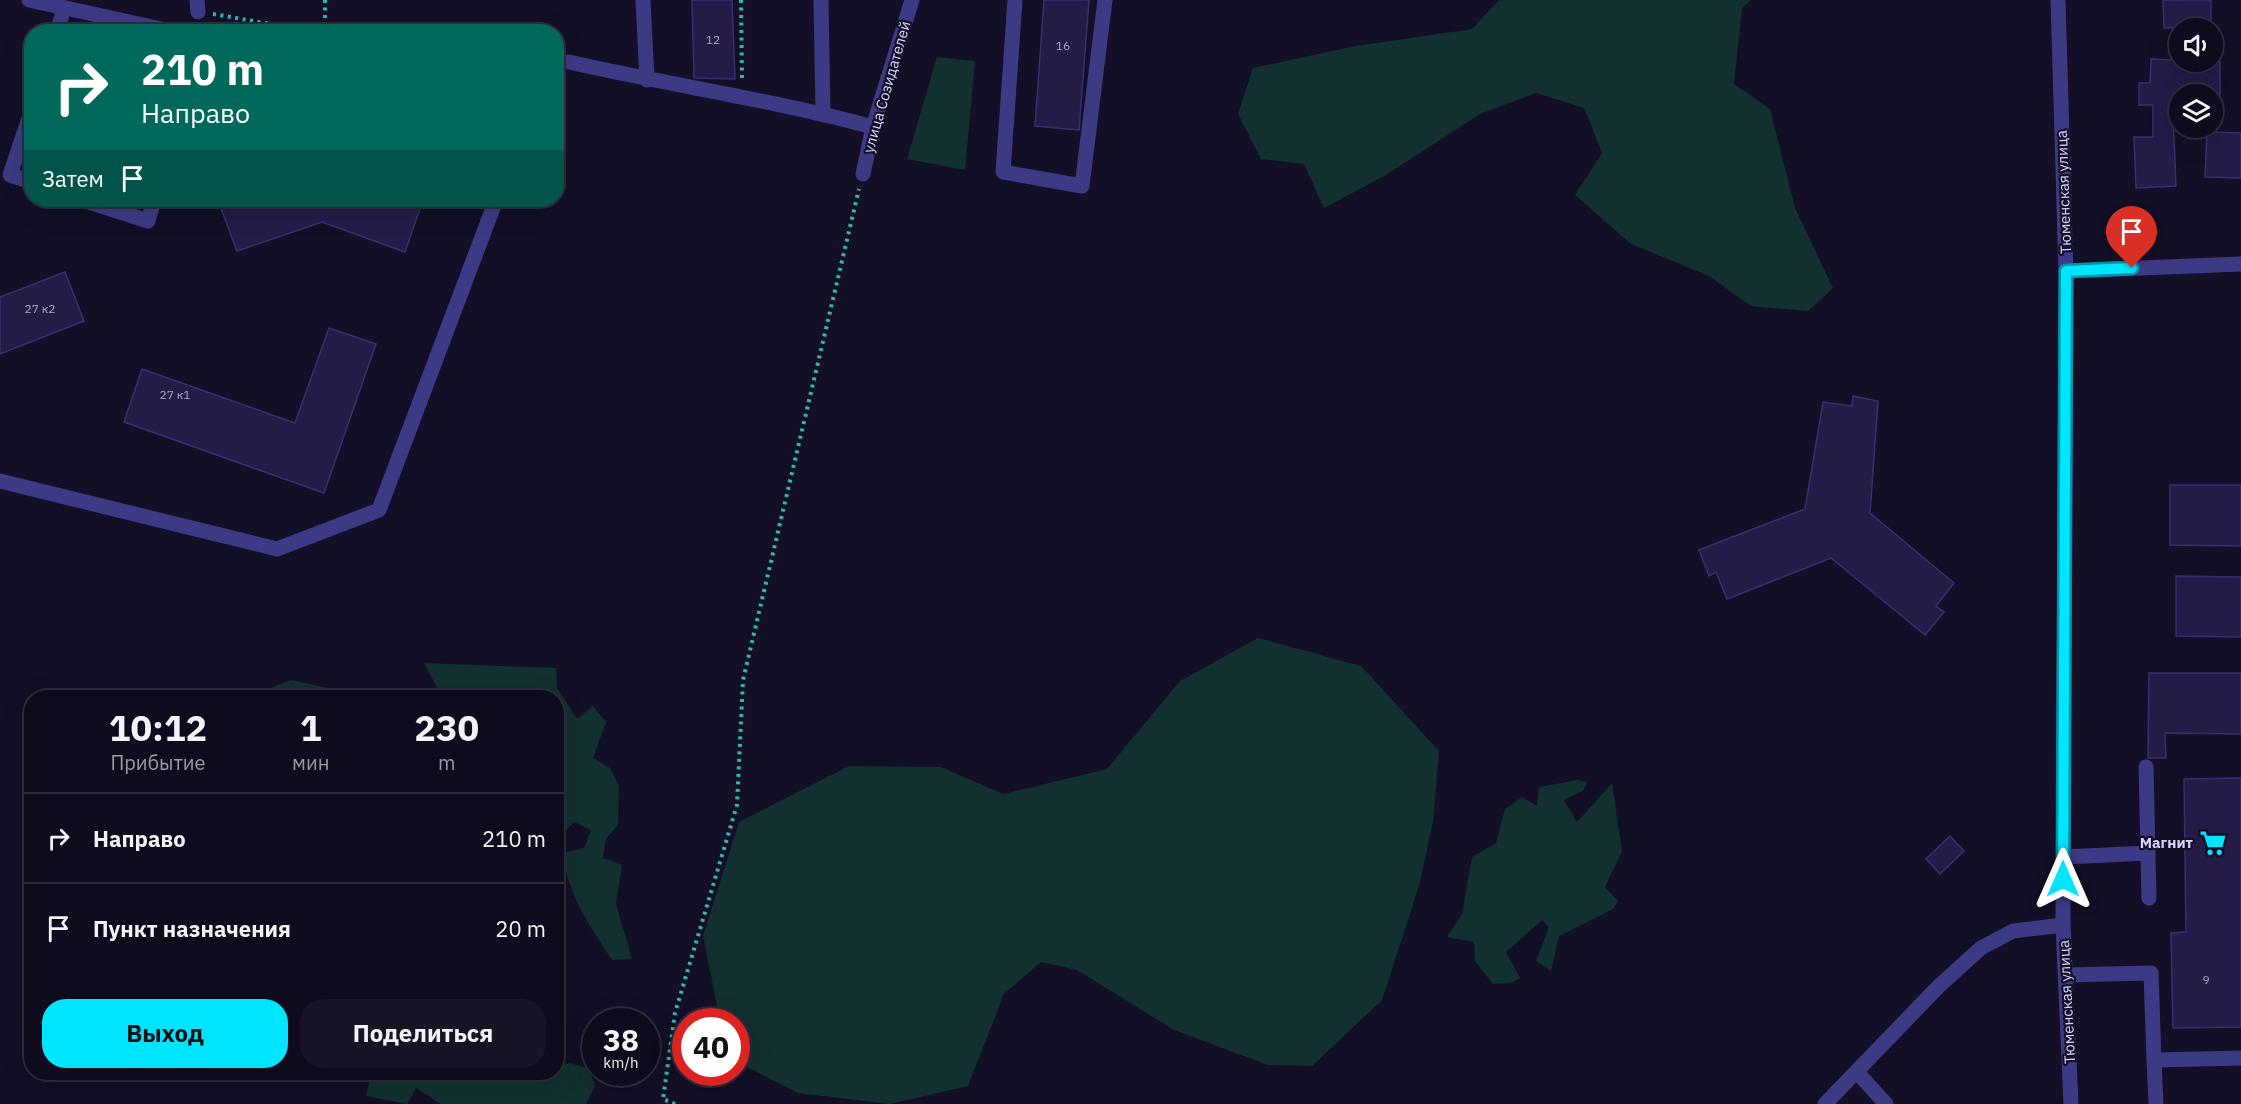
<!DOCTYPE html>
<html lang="ru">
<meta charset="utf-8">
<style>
body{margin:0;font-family:"IBM Plex Sans",sans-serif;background:#171425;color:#f1f3f6;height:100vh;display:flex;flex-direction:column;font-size:22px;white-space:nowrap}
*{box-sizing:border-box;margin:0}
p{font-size:20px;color:#9b9ba3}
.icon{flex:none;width:33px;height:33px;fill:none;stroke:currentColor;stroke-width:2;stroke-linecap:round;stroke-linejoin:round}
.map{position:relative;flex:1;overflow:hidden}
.details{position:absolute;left:24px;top:690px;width:540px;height:390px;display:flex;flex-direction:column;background:#0e0b1c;border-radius:24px;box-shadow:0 6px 24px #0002,0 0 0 2px #2e2b3b}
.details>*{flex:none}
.hud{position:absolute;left:24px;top:24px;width:540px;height:183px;border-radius:24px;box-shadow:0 6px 24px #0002,0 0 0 2px #2e2b3b;background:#00695c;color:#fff;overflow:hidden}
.buttons{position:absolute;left:2169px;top:18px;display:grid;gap:12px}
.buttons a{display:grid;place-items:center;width:54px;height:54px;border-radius:50%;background:#0e0b1c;box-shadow:0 6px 24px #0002,0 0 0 2px #2e2b3b;font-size:30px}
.speed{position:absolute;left:582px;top:1008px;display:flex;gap:12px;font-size:30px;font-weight:700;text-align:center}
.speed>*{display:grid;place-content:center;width:78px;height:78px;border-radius:50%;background:#0e0b1c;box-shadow:0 6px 24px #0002,0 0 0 2px #2e2b3b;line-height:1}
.speed small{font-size:15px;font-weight:400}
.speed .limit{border:9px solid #d22;background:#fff;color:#111}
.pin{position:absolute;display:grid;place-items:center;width:51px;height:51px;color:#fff;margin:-62px -26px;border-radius:50% 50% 50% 0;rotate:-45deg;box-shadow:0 0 6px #0007}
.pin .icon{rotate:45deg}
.me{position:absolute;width:66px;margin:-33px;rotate:0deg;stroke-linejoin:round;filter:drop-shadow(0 0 4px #0008)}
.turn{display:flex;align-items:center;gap:21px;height:126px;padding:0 18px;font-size:27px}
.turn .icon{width:78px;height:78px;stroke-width:2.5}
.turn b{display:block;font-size:42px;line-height:51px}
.then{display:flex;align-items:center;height:57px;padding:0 18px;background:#0003;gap:12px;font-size:22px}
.eta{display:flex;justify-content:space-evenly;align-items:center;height:102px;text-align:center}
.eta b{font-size:36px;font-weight:700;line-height:42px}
.action{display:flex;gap:12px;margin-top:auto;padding:12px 18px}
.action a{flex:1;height:69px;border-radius:24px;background:#00e5ff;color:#111;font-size:24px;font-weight:700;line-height:69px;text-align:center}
.action a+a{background:#171425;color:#f1f3f6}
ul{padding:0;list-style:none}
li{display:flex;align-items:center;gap:18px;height:90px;padding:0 18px;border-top:2px solid #2e2b3b}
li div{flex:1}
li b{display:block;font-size:22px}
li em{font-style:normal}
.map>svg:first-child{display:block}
</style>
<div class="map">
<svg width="2241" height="1104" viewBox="0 0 2241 1104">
<rect width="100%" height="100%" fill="#130f26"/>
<g fill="#12302f">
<polygon points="1499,0 1751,0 1742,8 1734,84 1770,109 1795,208 1833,288 1808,311 1751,306 1709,276 1631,244 1575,195 1602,153 1584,108 1536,93 1480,114 1386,175 1324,208 1304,164 1261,159 1238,114 1253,68 1356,46 1472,29"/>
<polygon points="937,57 975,61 965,170 907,159"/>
<polygon points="1258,638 1361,666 1439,751 1433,822 1419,886 1382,1000 1312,1066 1268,1065 1174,1030 1077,970 1041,962 1004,994 968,1086 890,1104 798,1093 737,1062 736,1022 720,1021 703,936 739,822 849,766 941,767 1003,794 1107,769 1180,681"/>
<path d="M424,663L556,668L557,688L577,719L593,706L606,722L593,758L610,768L619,786L618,825L606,839L603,858L622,865L616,904L632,959L612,960C590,926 567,895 563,853L584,848L591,830L574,822L557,840L556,698L442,697Z"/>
<polygon points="291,680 357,694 357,697 260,697 265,690"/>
<polygon points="1578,780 1587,782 1583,791 1564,800 1577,822 1612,783 1622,851 1605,887 1618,901 1613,909 1559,936 1551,971 1536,961 1549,927 1542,920 1506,952 1520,978 1512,983 1493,984 1475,961 1474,942 1447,937 1462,914 1472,857 1496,843 1505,809 1522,797 1537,806 1539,787"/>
<path d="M569,1063L589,1068L595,1086L586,1104H441L416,1088L407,1104L366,1096L371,1073L470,1072L469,1077C498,1077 527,1072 556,1072L557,1066Z"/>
</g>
<g fill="#241b47" stroke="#3b2d73" stroke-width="1.5">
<polygon points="692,0 732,0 735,79 694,78"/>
<polygon points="1044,0 1089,0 1079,130 1035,126"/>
<polygon points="2163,0 2211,0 2211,27 2164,28"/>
<polygon points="2151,59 2220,62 2220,94 2180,94 2180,115 2173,115 2176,186 2136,188 2134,137 2153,137 2153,105 2139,105 2139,83 2150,83"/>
<polygon points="2207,132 2241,133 2241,178 2205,177"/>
<polygon points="218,200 423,200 405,252 322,222 237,251"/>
<polygon points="65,272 84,321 0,354 0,297"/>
<polygon points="329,328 376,344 324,493 124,422 142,369 295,423"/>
<polygon points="1853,396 1878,401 1870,513 1954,583 1936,606 1944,612 1925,635 1831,558 1727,599 1716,572 1709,576 1699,550 1805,509 1823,402 1852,406"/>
<polygon points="2170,485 2241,485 2241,546 2170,545"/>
<polygon points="2176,576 2241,577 2241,637 2176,636"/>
<polygon points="2149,673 2241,673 2241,734 2165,733 2166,758 2148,758"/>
<polygon points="2241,778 2241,1027 2173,1028 2171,933 2186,932 2184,779"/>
<polygon points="1950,836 1964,851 1940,874 1926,859"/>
</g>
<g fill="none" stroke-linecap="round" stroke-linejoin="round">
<g stroke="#2fb8b0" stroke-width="4" stroke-dasharray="3 4.5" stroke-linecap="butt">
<polyline points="325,0 325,32"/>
<polyline points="741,0 742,82"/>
<polyline points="213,14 317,32"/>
<polyline points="675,1104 663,1099 675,1013 737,805 743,680 859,189"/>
</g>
<g stroke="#3d3a85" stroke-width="15">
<polyline points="29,0 175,32"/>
<polyline points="197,0 198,12"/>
<polyline points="643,0 647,80"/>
<polyline points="821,0 823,113"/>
<polyline points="1015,0 1003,172 1082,186 1105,0"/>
<polyline points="2058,0 2066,271 2063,925 2071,1104"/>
<polyline points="57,32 64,8"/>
<path d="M569,62C670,85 773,100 873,127"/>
<polyline points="32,109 10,175 32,182"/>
<polyline points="863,174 873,127 912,0"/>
<polyline points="83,200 148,221 154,200"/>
<polyline points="2066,271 2241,264"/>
<polyline points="0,481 277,549 379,510 496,200"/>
<polyline points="2146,767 2149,898"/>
<polyline points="2064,857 2148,853"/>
<polyline points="2066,975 2151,973 2154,1060 2241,1058"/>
<polyline points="2154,1060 2156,1104"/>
<polyline points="1858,1073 1886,1104"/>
<polyline points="1825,1104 1939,986 1981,948 2013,931 2063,925"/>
</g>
</g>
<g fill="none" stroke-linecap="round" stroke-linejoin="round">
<g stroke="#0095a6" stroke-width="15">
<polyline id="route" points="2063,879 2066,271 2132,268"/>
</g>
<use href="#route" stroke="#00e5ff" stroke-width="10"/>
</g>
<defs>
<g id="supermarket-bare" transform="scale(2.07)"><path d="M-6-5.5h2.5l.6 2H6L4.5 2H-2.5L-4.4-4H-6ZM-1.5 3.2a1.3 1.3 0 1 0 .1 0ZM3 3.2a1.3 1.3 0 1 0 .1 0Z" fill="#00e5ff" stroke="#130f26" stroke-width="2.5" paint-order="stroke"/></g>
</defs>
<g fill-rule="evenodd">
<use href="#supermarket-bare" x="2213" y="843"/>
</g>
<g text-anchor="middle" stroke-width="4.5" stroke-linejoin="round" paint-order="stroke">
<g font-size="12" fill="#aca6d1">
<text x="713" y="44">12</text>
<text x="1063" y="50">16</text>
<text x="40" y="313">27 к2</text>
<text x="175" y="399">27 к1</text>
<text x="2206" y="984">9</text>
</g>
<g font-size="15" fill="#d9d4ff" stroke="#130f26">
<text transform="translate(887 87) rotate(-74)" y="5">улица Созидателей</text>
<text transform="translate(2064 192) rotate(-92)" y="5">Тюменская улица</text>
<text transform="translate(2067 1002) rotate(-93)" y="5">Тюменская улица</text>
</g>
<g font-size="15" font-weight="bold" fill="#d9d4ff" stroke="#130f26" text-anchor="end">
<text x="2193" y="848">Магнит</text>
</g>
</g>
</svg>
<div class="buttons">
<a><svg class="icon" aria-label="sound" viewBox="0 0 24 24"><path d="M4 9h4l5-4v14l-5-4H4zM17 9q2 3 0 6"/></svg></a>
<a><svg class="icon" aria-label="layers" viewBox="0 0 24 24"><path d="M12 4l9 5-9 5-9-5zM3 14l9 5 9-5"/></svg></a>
</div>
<div class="speed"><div>38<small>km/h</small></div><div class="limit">40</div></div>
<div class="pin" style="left:2132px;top:268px;background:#d93025"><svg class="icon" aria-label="arrive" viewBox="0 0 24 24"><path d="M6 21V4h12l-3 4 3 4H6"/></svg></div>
<svg class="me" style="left:2063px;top:879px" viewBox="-20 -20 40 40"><path d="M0-17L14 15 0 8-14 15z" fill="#00e5ff" stroke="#fff" stroke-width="4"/></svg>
<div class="hud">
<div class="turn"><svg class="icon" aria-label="right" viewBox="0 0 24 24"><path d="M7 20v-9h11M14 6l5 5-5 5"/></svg><div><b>210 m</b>Направо</div></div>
<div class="then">Затем<svg class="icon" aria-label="arrive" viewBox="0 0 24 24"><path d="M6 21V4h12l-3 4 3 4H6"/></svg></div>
</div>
<section class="details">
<div class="eta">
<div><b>10:12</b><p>Прибытие</p></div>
<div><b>1</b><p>мин</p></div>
<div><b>230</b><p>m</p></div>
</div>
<ul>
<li><svg class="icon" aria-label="right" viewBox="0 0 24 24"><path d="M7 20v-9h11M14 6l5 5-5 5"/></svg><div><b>Направо</b></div><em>210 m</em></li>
<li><svg class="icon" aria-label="arrive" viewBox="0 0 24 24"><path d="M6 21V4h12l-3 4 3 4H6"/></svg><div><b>Пункт назначения</b></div><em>20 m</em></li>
</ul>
<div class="action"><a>Выход</a><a>Поделиться</a></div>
</section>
</div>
